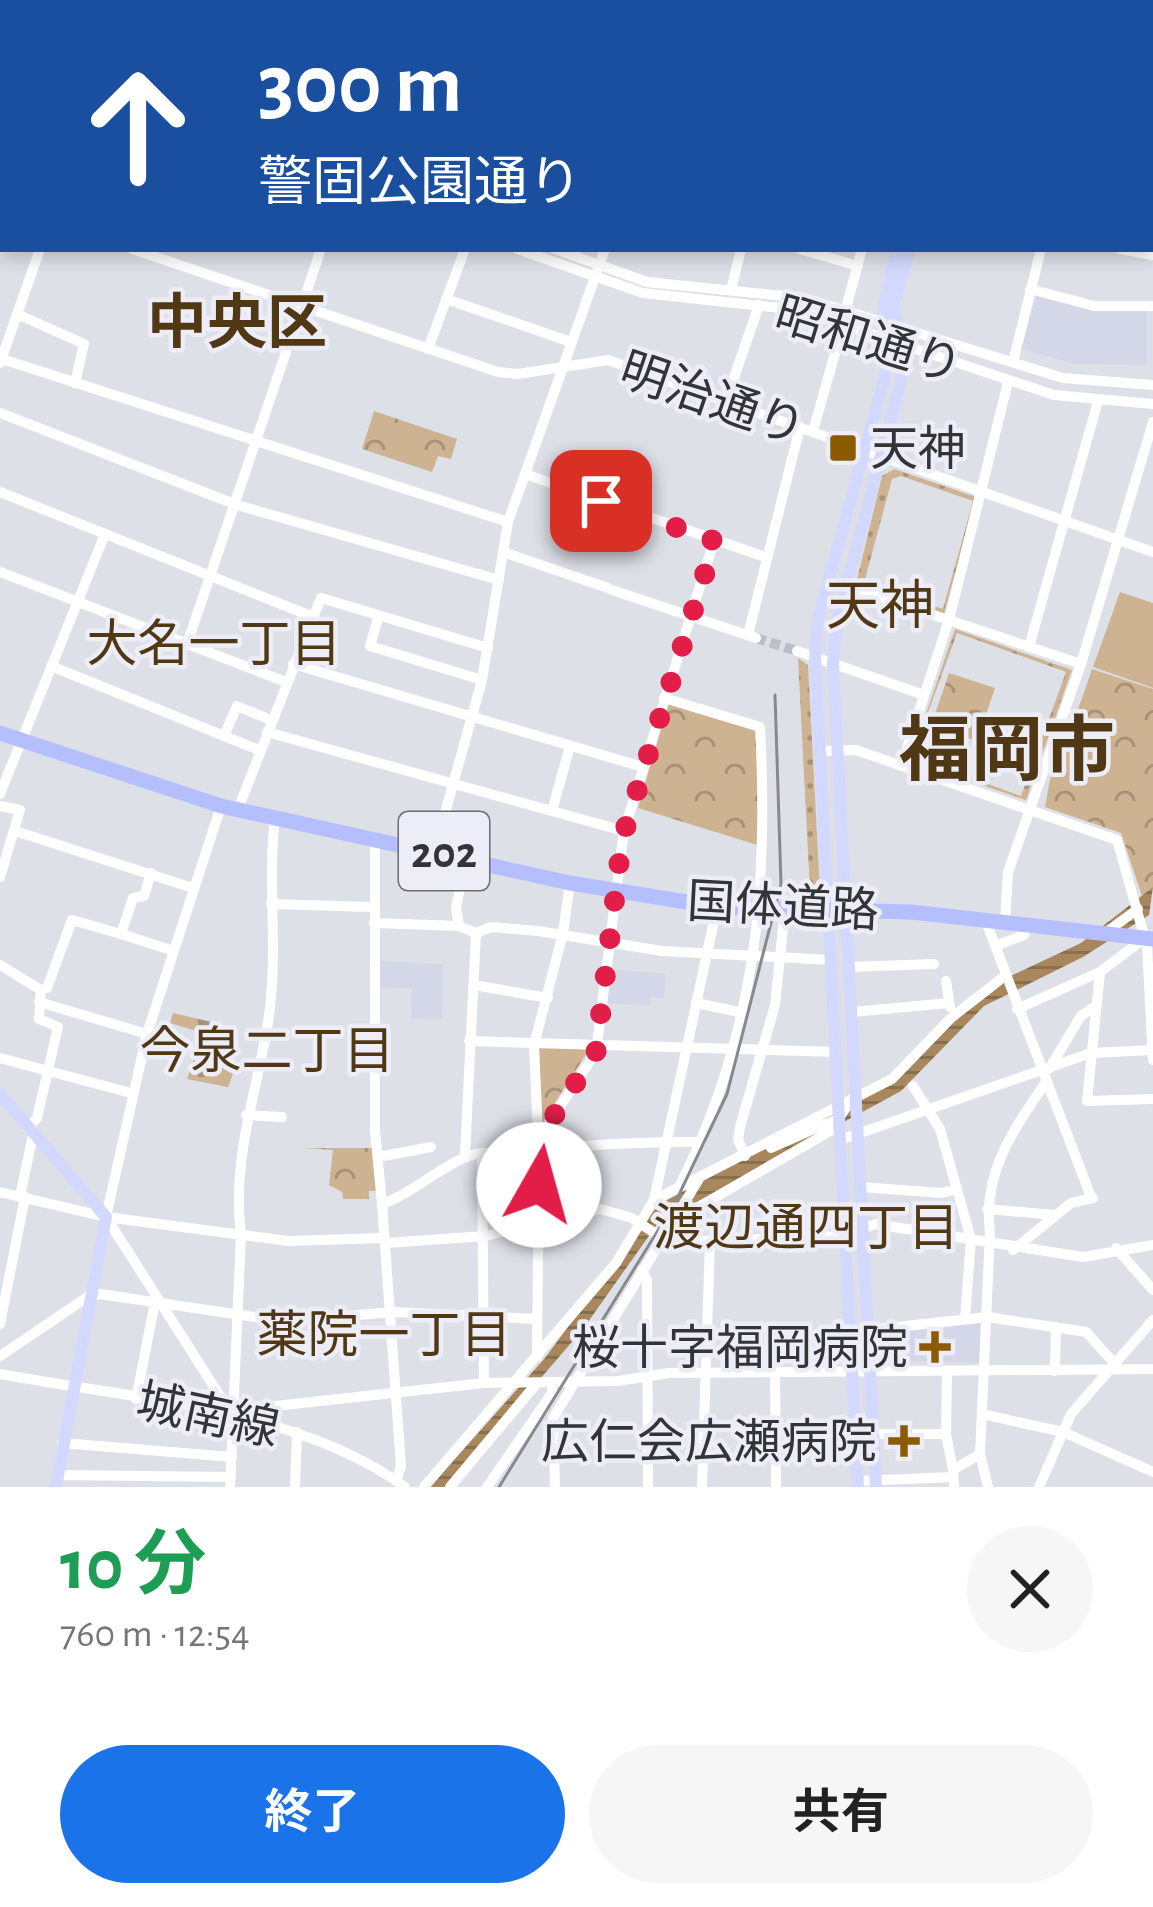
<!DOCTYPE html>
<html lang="ja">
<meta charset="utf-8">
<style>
body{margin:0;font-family:"Alegreya Sans","Noto Sans JP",sans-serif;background:#f6f6f6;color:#222;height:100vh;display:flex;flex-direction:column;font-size:45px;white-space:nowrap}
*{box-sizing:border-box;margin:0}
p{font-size:39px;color:#767676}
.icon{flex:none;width:66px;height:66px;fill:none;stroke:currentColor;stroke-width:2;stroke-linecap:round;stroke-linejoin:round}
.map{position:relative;height:1487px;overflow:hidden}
.side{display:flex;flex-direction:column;background:#fff;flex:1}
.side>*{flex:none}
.top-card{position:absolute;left:0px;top:0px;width:1155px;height:252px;box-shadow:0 6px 18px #0003;background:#1a4fa0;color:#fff;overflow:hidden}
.pin{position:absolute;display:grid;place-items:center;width:102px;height:102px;color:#fff;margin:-51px;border-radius:24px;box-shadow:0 6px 18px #0006}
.me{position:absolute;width:132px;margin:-66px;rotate:7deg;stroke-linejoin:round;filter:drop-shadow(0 0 9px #0008)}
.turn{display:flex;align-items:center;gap:42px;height:252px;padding:0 60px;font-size:54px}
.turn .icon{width:156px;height:156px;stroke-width:2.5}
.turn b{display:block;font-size:84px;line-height:102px}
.round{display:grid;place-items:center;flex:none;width:126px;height:126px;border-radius:63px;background:#f6f6f6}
.overview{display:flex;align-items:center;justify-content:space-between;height:204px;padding:0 60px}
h1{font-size:72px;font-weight:700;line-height:90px;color:#1e9e55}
.primary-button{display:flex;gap:24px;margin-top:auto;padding:24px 60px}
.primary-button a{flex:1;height:138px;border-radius:72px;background:#1a73e8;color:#fff;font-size:48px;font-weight:700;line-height:138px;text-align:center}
.primary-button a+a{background:#f6f6f6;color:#222}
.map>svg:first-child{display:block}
</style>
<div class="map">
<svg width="1153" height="1487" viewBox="0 0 1153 1487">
<defs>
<pattern id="grass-dots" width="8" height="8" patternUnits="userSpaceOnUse" patternTransform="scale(3)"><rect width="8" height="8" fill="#ceb392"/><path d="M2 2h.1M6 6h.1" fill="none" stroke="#a89278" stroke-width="1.8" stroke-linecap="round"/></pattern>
<pattern id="forest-crowns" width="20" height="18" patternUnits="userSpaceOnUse" patternTransform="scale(3)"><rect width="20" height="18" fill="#ceb392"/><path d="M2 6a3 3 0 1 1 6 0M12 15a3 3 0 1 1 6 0" fill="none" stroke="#a89278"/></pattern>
<pattern id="cemetery-stones" width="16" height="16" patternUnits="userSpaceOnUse" patternTransform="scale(3)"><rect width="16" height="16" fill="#ceb392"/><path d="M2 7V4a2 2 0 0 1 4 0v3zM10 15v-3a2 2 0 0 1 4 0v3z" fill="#a89278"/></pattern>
<pattern id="water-rules" width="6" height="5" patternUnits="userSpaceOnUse" patternTransform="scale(3)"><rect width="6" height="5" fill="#a8875d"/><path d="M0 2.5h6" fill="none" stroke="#896f4e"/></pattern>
</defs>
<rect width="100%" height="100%" fill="#dee0e8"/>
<g fill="#d4d7e7">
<polygon points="1037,294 1147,310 1147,365 1075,364 1021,349"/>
<polygon points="377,961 443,964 442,1019 411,1018 412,988 376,987"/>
<polygon points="609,969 666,974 664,998 651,997 650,1006 606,1003"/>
<polygon points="982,1323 983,1363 887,1360 886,1334"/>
</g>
<g fill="url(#grass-dots)" fill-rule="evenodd">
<path d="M894,469L976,497L944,614L856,584L882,476ZM901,476L973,501L943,609L864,583L892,479Z"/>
<path d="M955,629L1072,670L1026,800L910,761ZM957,633L1066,672L1021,796L912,756Z"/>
<polygon points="798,658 808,665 820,891 812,899 786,899 810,891"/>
</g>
<g fill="url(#forest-crowns)">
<polygon points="374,411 457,439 451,459 438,456 432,472 362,449"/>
<polygon points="1092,669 1153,689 1153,887 1142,896 1121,833 1045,807 1052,768 1062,756"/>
<polygon points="949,673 995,688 977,741 931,726"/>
<polygon points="669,701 759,728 764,847 638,808"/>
<polygon points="540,1043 585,1045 588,1051 542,1123 536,1066"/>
<polygon points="304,1148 374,1148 378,1191 369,1191 369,1199 343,1199 342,1192 329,1185 333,1150"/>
</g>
<polygon fill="url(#cemetery-stones)" points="173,1013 220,1024 209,1060 233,1074 228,1087 187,1079 203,1033 170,1023"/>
<polygon fill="#ceb392" points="1120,592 1153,603 1153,688 1093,667"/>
<polygon fill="url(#water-rules)" points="1153,887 1149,915 1083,957 984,1006 901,1091 658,1223 583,1329 447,1487 430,1487 545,1358 658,1205 874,1089 1002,980 1081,943"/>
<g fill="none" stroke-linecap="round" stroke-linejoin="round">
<polyline stroke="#bcbec5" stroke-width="10" stroke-dasharray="10 5" stroke-linecap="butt" points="756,638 797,651"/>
<g stroke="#fff" stroke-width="10">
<polyline points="31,0 38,3"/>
<polyline points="175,0 187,3"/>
<polyline points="455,0 483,3"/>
<polyline points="1036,0 1037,3"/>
<polyline points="1131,0 1131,3"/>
<polyline points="123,3 124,0"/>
<polyline points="271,3 272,0"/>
<polyline points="395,3 396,0"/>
<polyline points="556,3 557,0"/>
<polyline points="671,3 671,0"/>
<polyline points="713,3 749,0"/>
<polyline points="818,3 819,0"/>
<polyline points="872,3 872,0"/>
<polyline points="914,3 914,0"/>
<polyline points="949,3 950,0"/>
<polyline points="963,3 963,0"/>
<polyline points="1044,3 1056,0"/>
<polyline points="0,44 3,45"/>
<polyline points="0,57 3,59"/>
<polyline points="1152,116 1153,116"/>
<polyline points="0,131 3,132"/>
<polyline points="0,204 3,205"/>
<polyline points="1152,204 1153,204"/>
<polyline points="1152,229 1153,238"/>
<polyline points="132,249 498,372 518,374 608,360 1153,552"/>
<polyline points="517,249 643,293 799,310 1054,395 1153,404"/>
<polyline points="555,249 647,282 804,298 1063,378 1153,385"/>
<polyline points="800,249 858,266"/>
<polyline points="1120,249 1153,255"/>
<polyline points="1030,289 1094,306 1153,306"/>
<polyline points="731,290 741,249"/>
<polyline points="446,299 571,342"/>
<polyline points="845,312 862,249"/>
<polyline points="17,314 84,344 75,383"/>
<polyline points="428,349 465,249"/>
<polyline points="2,359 508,522"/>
<polyline points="1013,362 1041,249"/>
<polyline points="0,363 40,249"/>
<polyline points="726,401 759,305"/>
<polyline points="0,413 237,505 499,580"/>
<polyline points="813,431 843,325"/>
<polyline points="525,474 765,557"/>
<polyline points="0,492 311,616"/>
<polyline points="503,552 608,588"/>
<polyline points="0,572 286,682"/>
<polyline points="846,586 1081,664"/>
<polyline points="612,590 756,638"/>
<polyline points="379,615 370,646 482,680"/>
<polyline points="748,635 800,427"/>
<polyline points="187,644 321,249"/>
<polyline points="1029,647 1098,401 1094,400"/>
<polyline points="797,651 924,695"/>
<polyline points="293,664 643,767"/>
<polyline points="51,666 259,750"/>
<path d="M664,698L760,727C769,892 755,1037 679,1187"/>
<polyline points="267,732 624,831"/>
<polyline points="224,736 237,706 271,720"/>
<polyline points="821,751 856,750 1117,840 1147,946 1153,1060"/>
<polyline points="901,766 949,620 1008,382"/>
<polyline points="0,794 105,534"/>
<polyline points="0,806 20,810 0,877"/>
<polyline points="221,806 147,1034 106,1217 232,1415"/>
<polyline points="238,809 321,598 488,648"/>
<polyline points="552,811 570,746"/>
<polyline points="15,831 193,888"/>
<polyline points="375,837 375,1131 382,1204"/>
<polyline points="435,849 482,680 508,522 605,249"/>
<polyline points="151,873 144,896 133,898 121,934 174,951"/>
<polyline points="271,904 373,907"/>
<polyline points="985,919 1091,1197"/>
<polyline points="1005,921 1008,872 1081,664 1153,422"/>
<polyline points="374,923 459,926 476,933"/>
<polyline points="459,926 456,907 467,857"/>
<polyline points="476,933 491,927 538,931 662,951 830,960"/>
<polyline points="1105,933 1138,909"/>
<polyline points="995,946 1024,935 1028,924"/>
<polyline points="0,965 41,990 39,1019 58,1027 37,1118 28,1129"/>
<polyline points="849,967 934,964"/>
<polyline points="1100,972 1087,1101 1153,1099"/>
<polyline points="946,981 950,1007"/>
<polyline points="474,985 548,998"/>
<polyline points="41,990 47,988 72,920 121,934"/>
<polyline points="39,1002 147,1034"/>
<polyline points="696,1003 744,1013"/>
<polyline points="1017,1009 1100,972 1145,938"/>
<polyline points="852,1012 949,1003"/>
<polyline points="469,1041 836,1052"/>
<polyline points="0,1058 131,1093"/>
<polyline points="1049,1069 1081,1016 1094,1007"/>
<polyline points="913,1086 940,1129 971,1239 965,1319"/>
<polyline points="246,1115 282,1117"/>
<polyline points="538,1140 596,1052 624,831 714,541"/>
<polyline points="840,1140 1091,1053 1153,1050"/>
<polyline points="771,1148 839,1118 854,1096"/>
<polyline points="465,1155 476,933"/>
<polyline points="745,1156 738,1140 740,1127 775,1005 785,909"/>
<polyline points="378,1157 431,1147"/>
<polyline points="860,1187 942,1193 957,1189"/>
<polyline points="0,1192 106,1217 288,1241 382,1238 387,1243 485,1236 601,1209 632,1218 668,1242 846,1236 875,1224 1083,1257 1153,1245"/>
<polyline points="20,1196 33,1135"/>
<polyline points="654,1200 717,907"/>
<polyline points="987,1209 1054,1215"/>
<polyline points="681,1217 839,1126"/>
<polyline points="1116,1248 1153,1290"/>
<polyline points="1013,1250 1071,1203 1093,1198"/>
<polyline points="642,1270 647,1280 648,1487"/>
<polyline points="0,1324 25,1197"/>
<polyline points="868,1330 988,1317 1086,1332 1115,1364"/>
<polyline points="0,1356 89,1296 100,1294 281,1321 394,1312 536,1319"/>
<polyline points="537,1357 539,1156 534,1045 563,933 570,883"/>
<polyline points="775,1371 776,1487"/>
<polyline points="1055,1371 1056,1327"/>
<path d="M0,1374C131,1399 295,1407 405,1487"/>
<path d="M484,1383L482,1153C555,1148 628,1141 701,1142"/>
<polyline points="136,1399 155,1302"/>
<polyline points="982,1414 1063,1432 1153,1472"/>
<polyline points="262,1423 266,1407 484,1383 618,1381 669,1373 1153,1369"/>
<polyline points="873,1434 946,1434 953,1470"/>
<polyline points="946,1434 947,1372"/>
<polyline points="62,1443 232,1457"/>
<polyline points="58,1475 231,1477"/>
<path d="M396,1481L401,1466L382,1204C417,1192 451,1156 482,1153"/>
<polyline points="858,1481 953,1477"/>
<path d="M230,1487L241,1234C231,1160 257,1093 268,1022C279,955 267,884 275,817"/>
<polyline points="295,1487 297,1432"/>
<polyline points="424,1487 616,1263 654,1200 892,1079 951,1018 1006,975"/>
<polyline points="450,1487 537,1383"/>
<polyline points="487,1487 552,1393 552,1383"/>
<polyline points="555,1487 553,1418 699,1179"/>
<polyline points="702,1487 710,1241"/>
<polyline points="954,1487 953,1470 980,1454"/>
<path d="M988,1487L980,1454L990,1232C982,1173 1014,1129 1046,1082"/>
<polyline points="1039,1487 1071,1414 1153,1320"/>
</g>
<g stroke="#d3d9fe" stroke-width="12">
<polyline points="1152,63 1153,63"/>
<polyline points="0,1094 106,1217 56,1487"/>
<polyline points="858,1487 815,657 818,619 891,354 884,305 897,249"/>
<polyline points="876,1487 833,663 837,621 906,361 893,306 910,249"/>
</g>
<polyline stroke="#b5bffe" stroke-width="15" points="0,733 221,806 570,883 717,907 911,912 1153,939"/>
<polyline stroke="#88898f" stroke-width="3" points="499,1487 675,1203 727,1094 781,884 775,695"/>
</g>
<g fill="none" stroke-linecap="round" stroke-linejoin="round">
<polyline stroke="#e11d48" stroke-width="21" stroke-dasharray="0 37.8" points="539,1185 538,1140 596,1052 622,839 715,541 601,501"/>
</g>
<g fill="#8b5b03" stroke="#ecedf6" stroke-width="4.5">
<rect x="828" y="433" width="30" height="30" rx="6"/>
<path d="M929 1329h12v12h12v12h-12v12h-12v-12h-12v-12h12z"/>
<path d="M898 1423h12v12h12v12h-12v12h-12v-12h-12v-12h12z"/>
</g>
<g text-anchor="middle" stroke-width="9" stroke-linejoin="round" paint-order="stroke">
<rect fill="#ecedf6" stroke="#6a6c70" stroke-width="3" x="399" y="812" width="90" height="78" rx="9"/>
<g font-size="45" font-weight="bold" fill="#333437">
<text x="444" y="867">202</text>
</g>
<g font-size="48" fill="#333437" stroke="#ecedf6">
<text transform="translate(869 339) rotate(17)" y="17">昭和通り</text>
<text transform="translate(713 398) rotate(19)" y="17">明治通り</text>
<text transform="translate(783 905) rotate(3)" y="17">国体道路</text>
<text transform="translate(208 1414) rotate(12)" y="17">城南線</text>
</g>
<g font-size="48" fill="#333437" stroke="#ecedf6" text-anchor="end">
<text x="870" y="465" text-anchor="start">天神</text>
<text x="908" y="1364">桜十字福岡病院</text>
<text x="877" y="1458">広仁会広瀬病院</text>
</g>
<g font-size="51" fill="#503815" stroke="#ecedf6">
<text x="214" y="661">大名一丁目</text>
<text x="267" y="1068">今泉二丁目</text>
<text x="806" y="1245">渡辺通四丁目</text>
<text x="384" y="1352">薬院一丁目</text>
</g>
<g font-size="54" fill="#503815" stroke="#ecedf6">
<text x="880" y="624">天神</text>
</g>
<g font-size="60" font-weight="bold" fill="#503815" stroke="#ecedf6">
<text x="237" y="343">中央区</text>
</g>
<g font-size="72" font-weight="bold" fill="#503815" stroke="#ecedf6">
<text x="1007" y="775">福岡市</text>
</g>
</g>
</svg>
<div class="pin" style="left:601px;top:501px;background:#d93025"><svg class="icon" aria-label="arrive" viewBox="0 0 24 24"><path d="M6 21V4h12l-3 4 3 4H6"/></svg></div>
<svg class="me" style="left:539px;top:1185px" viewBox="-20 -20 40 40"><circle r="19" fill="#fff"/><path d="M0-13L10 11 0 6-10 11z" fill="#e11d48"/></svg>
<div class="top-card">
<div class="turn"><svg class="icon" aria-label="ahead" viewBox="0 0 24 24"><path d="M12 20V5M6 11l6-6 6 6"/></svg><div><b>300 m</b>警固公園通り</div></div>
</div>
</div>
<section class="side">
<div class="overview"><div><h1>10 分</h1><p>760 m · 12:54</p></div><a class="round"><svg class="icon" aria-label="close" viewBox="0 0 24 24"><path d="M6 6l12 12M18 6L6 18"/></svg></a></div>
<div class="primary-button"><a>終了</a><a>共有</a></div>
</section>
